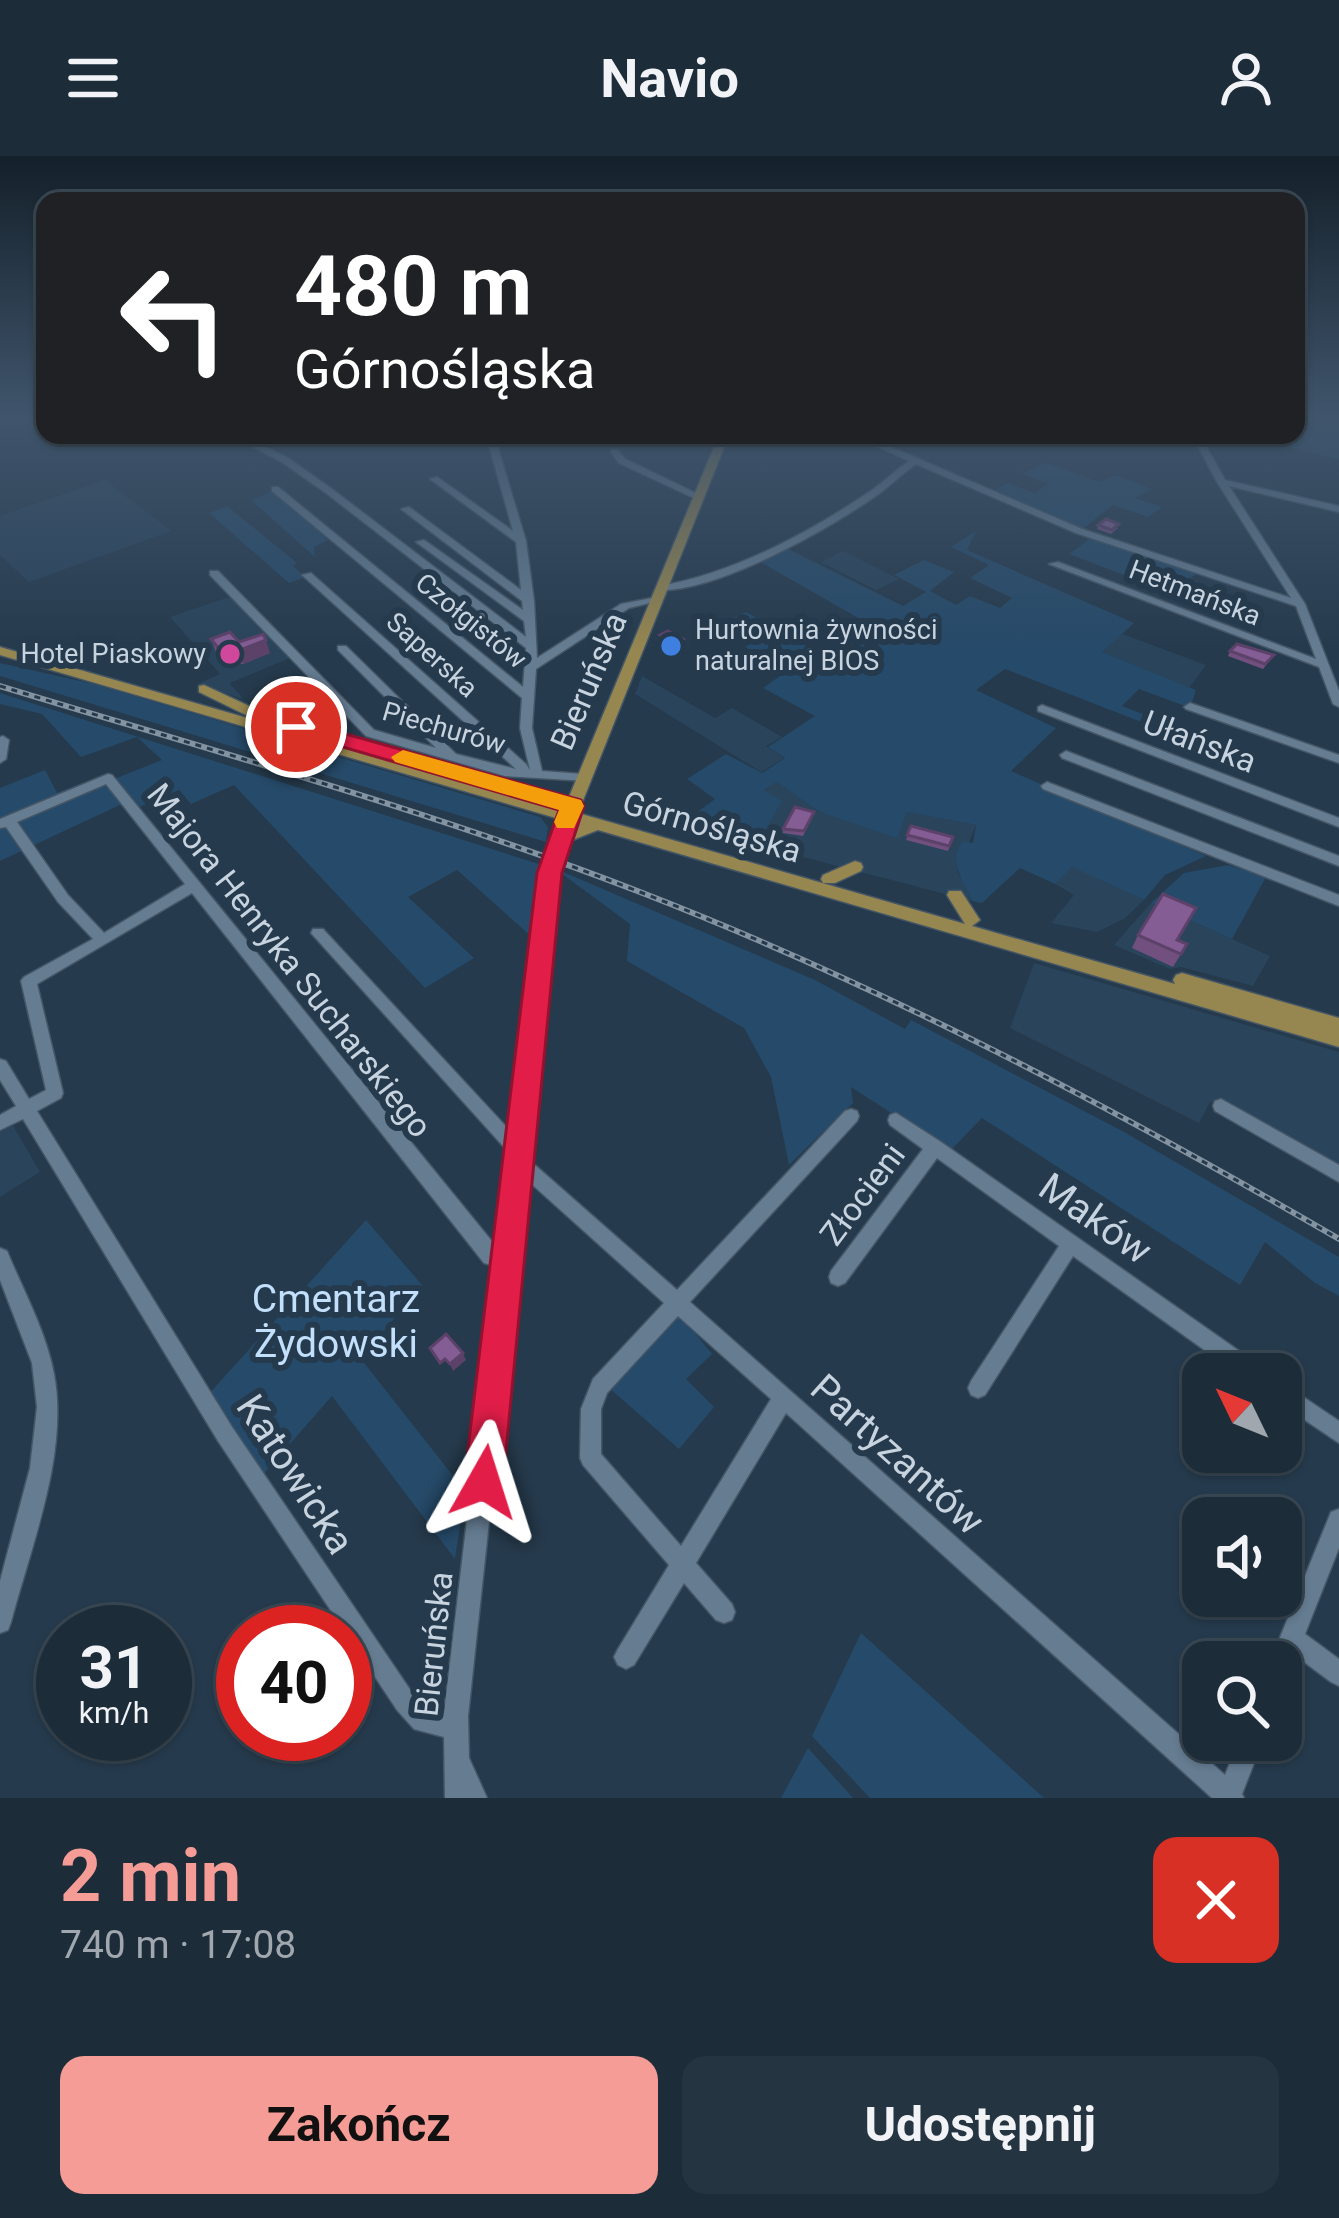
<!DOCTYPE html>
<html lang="pl">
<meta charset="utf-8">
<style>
body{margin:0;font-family:Roboto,sans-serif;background:#253441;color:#f1f3f6;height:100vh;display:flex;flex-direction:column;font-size:45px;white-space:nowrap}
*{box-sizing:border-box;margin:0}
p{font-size:39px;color:#a0a7ae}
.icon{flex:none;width:66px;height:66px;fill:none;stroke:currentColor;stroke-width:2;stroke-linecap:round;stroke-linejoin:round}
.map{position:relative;height:1642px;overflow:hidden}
.drawer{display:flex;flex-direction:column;background:#1c2c39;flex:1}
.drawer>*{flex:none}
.banner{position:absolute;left:36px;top:36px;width:1269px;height:252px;border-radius:24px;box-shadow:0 3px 9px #0004,0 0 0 3px #3a4853;background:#202124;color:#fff;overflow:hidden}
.needle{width:78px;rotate:313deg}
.controls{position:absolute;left:1182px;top:1197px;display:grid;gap:24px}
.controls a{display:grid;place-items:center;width:120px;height:120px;border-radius:24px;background:#1c2c39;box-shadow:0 3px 9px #0004,0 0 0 3px #3a4853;font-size:60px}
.speed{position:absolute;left:36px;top:1449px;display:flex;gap:24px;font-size:60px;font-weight:700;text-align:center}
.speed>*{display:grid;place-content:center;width:156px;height:156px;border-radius:50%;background:#1c2c39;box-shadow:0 3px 9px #0004,0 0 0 3px #3a4853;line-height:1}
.speed small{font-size:30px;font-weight:400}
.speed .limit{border:18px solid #d22;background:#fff;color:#111}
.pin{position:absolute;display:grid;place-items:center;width:102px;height:102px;color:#fff;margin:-51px;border:6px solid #fff;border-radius:50%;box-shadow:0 3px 12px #0007}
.me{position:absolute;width:132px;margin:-66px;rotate:6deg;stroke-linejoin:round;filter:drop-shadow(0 0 9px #0008)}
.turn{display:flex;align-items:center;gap:42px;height:252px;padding:0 60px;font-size:54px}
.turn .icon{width:156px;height:156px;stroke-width:2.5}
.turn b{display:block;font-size:84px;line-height:102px}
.round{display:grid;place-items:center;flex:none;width:126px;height:126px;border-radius:24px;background:#253441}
.overview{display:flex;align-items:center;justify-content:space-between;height:204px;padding:0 60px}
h1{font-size:72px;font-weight:700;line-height:90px;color:#f59c96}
.action{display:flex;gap:24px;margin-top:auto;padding:24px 60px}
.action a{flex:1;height:138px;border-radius:24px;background:#f59c96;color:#111;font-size:48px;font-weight:700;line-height:138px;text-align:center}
.action a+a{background:#253441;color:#f1f3f6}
header{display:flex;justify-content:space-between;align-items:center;height:156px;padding:0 60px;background:#1c2c39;font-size:54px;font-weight:700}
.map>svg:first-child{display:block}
</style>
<header><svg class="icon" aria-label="menu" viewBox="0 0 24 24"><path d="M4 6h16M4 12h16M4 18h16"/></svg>Navio<svg class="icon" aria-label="person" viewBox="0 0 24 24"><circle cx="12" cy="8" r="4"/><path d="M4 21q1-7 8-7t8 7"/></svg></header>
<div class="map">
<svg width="1339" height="1642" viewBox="0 0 1339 1642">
<rect width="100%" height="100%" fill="#253a4c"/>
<g fill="#29445b">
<polygon points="105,324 171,375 29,426 0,399 0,360"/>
<polygon points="843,395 899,423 876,434 821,406"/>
<polygon points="232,440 290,502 230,527 243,543 198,528 220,518 170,461"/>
<polygon points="1120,477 1206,509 1189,532 1101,496"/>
<polygon points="642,520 715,562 732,552 782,581 766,590 784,602 761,616 635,538"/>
<polygon points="778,625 820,656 897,681 906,655 976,669 957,715 972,745 803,701 765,675 763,635"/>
<polygon points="1071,710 1144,744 1125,762 1097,776 1051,767 1074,739 1055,728"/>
<polygon points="1151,747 1270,800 1253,830 1181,811 1170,813 1114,789"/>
<polygon points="1034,807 1339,896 1339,1020 1210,946 1199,967 1010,872"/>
<polygon points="11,966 40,1016 0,1041 0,973"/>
</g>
<g fill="#264a69">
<polygon points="1296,264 1339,269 1339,303 1289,291 1283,279 1296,279"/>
<polygon points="1045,307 1100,326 1115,319 1152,333 1135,342 1162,351 1148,361 1113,349 1081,374 993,335 1008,327 1035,337 1048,328 1023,318"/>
<polygon points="272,331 328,384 314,391 315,401 251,344 274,335"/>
<polygon points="227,350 297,407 293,410 305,421 289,427 209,357"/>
<path d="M976,375L967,394L1134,467L1102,496L1196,534L1190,552L1139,533L1122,550L1255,601L1249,608L1005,513L976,534L1056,572L1011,615L1206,700L1165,719L1144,744L1072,711L1055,728L1020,712L982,747L972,745C963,726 947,703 963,685L973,687L976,669L907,656L897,682L820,656L777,626L764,634L782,645L765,675L803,701L719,672L696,657L715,643L687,623L726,598L762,617L785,602L768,591L815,560L763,532L787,515L745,491L763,480L729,464L746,456L835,506L855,494L832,483L867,467L755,403L784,391L903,450L926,436L894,419L924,404L954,416L930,435L956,449L970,440L1000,452L1012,442L970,422L989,409L951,391Z"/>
<polygon points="1091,382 1197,418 1166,435 1069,398"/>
<polygon points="0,507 94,528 540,661 548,671 546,686 0,520"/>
<polygon points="0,537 542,709 534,783 457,714 408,741 474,802 425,832 234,629 191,648 179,634 137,652 114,623 162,604 137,581 81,601 42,558 0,548"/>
<polygon points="45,614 57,637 77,629 0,666 0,632"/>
<polygon points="104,624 122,648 0,705 0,669"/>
<polygon points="1228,709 1266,721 1232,783 1151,747 1184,717"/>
<polygon points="554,712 815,824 905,873 911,864 1124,976 1339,1101 1339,1140 1315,1127 1265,1086 1240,1129 982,962 950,995 851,931 853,947 789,1009 771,921 744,872 627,805 630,768"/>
<polygon points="366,1064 422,1129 361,1203 465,1335 455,1403 332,1240 260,1322 207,1240"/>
<polygon points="678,1156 712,1198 686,1223 714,1251 679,1293 608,1231"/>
<polygon points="861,1477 1044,1642 870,1642 812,1580"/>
<polygon points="808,1592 853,1642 781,1642"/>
</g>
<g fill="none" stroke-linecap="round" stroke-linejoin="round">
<g stroke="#445666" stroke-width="3">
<g id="minor">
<polygon points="241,279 288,302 332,333 526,481 524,465 416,386 424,384 523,454 522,445 401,353 409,351 521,434 516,386 430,323 437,321 513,375 486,279 494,279 526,385 534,445 537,502 621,448 662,440 662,444 629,452 536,513 532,572 542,615 583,618 589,622 587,625 505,620 366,580 210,419 210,415 218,415 374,574 436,592 338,494 338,490 346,490 456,598 516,613 302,419 311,417 526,608 530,614 520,572 522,542 272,335 272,331 278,331 523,531 526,492 326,337 282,306 232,280"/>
<path d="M852,279H863L1082,373L1291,442L1217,326L1192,279H1200L1225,324L1339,350V356L1229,330L1305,448L1339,535V551L1333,548L1319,511L1049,408L1058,406L1316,503L1296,450L1076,377L916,308C903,317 892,328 880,337C831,372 718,436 659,434V430C732,418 811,376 872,334C885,325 896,314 909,305Z"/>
<polygon points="612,294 618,294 625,303 704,341 696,343 619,307 611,296"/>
<polygon points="1190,547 1339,599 1339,607 1186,553 1184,551"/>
<polygon points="1042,549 1339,662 1339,671 1038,555 1038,551"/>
<polygon points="3,580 9,584 6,603 0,607 0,581"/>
<polygon points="1066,595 1339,700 1339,710 1062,602 1060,599"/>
<path d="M108,618L112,619L499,1094L511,993L503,990L311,777L313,773H323L512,977L546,699L564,657H574L576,660L560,699L526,1007L536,1010L677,1134L845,955L851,953L857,955L859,960L857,965L690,1146L1225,1619L1239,1584H1263L1242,1638L1244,1642H1212L786,1257L696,1407L732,1448L735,1456L732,1464L724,1467L716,1464L684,1427L634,1509L626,1513L618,1509L614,1501L618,1493L669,1409L583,1309L580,1302L581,1253L593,1223L664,1147L526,1023L468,1560L469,1602L487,1642H445L444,1581L414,1573L397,1554L218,1285L23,963L0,974V959L16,950L0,924V903L6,905L29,943L46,934L21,825L24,821L93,783L58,746L6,671L0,672V663ZM106,628L185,728L104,777L68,739L17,666ZM192,737L484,1107L497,1111L444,1557L430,1554L413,1538L232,1271L37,955L61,942L63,937L37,828ZM678,1160L771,1243L681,1390L601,1298V1253L607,1237Z"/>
<polygon points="1047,626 1339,739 1339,750 1043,633 1041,630"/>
<polygon points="1221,943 1339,1009 1339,1026 1215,955 1213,950 1215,945"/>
<polygon points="896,957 941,986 1262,1211 1265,1218 1238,1218 1073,1100 985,1239 978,1242 971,1239 968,1232 971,1225 1059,1090 937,1002 845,1127 838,1130 831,1127 829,1121 831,1115 923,993 890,969 888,964 890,959"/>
<path d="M0,1092L7,1095C23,1134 46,1175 54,1218C69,1297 31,1390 11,1466L8,1474L0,1477V1425L30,1312L37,1251L32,1207L0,1124Z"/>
<polygon points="1281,1226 1339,1265 1339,1287 1281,1248"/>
<polygon points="1339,1353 1339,1392 1305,1478 1339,1503 1339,1530 1331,1526 1296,1500 1289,1517 1281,1521 1281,1506 1270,1506 1331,1356"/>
</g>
</g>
<g stroke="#445666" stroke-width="3">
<g id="major">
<polygon points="719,279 729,279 578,657 965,768 947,739 949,735 961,735 980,764 972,770 1175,828 1173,824 1176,819 1182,817 1339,862 1339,891 598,674 565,687 553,687 551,683 553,679 580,669 0,499 0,491 564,653"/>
<polygon points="204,529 262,556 264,559 257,563 252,562 199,536 199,530"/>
<polygon points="855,705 861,707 863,711 861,715 835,727 823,727 821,723 823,719"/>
</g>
</g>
<use href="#minor" fill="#657c91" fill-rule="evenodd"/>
<use href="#major" fill="#968650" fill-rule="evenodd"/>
<g stroke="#8393a1" stroke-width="6">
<path id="rail" d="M0,530C214,595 431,655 640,736C883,830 1114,952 1339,1083"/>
</g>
<use href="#rail" stroke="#253a4c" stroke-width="3" stroke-dasharray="6" stroke-linecap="butt"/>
</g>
<g fill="#71507f">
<polygon points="1098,369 1118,372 1111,378 1097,373"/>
<polygon points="660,479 683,483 683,492 675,496 660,488"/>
<polygon points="211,483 239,486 270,497 243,508 224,506 216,496"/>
<polygon points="1230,495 1271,503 1263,513 1228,500"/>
<polygon points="813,660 803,680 783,677 783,673"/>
<polygon points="911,670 953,681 948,695 906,684"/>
<polygon points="1138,779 1177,784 1187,788 1173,811 1132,792"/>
</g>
<g fill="#5c4168">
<polygon points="683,483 683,492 675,496 675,487"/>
<polygon points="266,484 270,497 243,508 238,495"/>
<polygon points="463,1197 466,1204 453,1215 450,1208"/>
</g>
<g fill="#835d94" stroke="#5c4168" stroke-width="3">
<polygon points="1106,363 1119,368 1112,374 1098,369"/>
<polygon points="668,475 683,483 675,487 660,479"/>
<polygon points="230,476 239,486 263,478 266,484 238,495 219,493 211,483"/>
<polygon points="1237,488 1274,499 1265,508 1230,495"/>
<polygon points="795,651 814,656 804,675 783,673"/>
<polygon points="911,670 953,681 949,690 907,679"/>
<polygon points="1163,738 1196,752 1177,784 1187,788 1181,798 1138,779"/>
<polygon points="446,1178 463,1197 450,1208 445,1203 440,1207 430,1192"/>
</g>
<linearGradient id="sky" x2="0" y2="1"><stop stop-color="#14202a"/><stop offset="0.53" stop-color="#40556c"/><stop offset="1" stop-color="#40556c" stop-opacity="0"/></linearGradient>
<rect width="1339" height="494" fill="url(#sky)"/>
<polygon fill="#e11d48" stroke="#92132f" stroke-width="3" points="296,564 581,644 584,650 562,717 503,1326 497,1340 484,1345 470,1340 464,1326 537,717 559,654 288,575 285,571"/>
<polygon fill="#f59e0b" points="403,594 581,644 584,650 574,672 557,672 554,666 559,654 395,606 391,601"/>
<circle fill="#3f7fe0" stroke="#253a4c" stroke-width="4.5" cx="671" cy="490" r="12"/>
<circle fill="#d1479c" stroke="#253a4c" stroke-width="4.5" cx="230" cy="498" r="12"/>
<g text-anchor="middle" stroke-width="12" stroke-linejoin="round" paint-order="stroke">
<g font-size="27" fill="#c7d3df" stroke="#253a4c">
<text transform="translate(1195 437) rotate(21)" y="9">Hetmańska</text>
<text transform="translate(471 465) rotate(39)" y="9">Czołgistów</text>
<text transform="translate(432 499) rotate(42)" y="9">Saperska</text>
<text transform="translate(444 572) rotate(16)" y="9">Piechurów</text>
</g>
<g font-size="27" fill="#c7d3df" stroke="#253a4c" text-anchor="start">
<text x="695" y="483">Hurtownia żywności<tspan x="695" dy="31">naturalnej BIOS</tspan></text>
<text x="206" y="507" text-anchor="end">Hotel Piaskowy</text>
</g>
<g font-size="33" fill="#c7d3df" stroke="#253a4c">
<text transform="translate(588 525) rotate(-67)" y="12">Bieruńska</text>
<text transform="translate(1200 585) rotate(21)" y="12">Ułańska</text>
<text transform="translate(712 670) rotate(16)" y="12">Górnośląska</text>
<text transform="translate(290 804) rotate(52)" y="12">Majora Henryka Sucharskiego</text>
<text transform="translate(862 1038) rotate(-53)" y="12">Złocieni</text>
<text transform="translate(433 1488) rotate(-84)" y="12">Bieruńska</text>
</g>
<g font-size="39" fill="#c7d3df" stroke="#253a4c">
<text transform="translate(1096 1062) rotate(35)" y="14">Maków</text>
<text transform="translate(898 1298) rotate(42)" y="14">Partyzantów</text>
<text transform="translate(296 1318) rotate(57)" y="14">Katowicka</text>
</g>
<g font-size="39" fill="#c2e0fc" stroke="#253a4c">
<text x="336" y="1156">Cmentarz<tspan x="336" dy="45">Żydowski</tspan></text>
</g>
</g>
</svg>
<div class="controls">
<a><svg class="needle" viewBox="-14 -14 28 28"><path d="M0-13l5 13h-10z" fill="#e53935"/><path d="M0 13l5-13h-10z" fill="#a0a7ae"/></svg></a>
<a><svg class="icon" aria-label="sound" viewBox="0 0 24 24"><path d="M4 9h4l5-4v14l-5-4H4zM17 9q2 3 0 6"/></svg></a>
<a><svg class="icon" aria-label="search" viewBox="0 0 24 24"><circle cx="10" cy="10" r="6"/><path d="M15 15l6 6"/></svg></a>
</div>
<div class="speed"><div>31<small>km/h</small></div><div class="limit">40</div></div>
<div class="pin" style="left:296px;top:571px;background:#d93025"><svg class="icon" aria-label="arrive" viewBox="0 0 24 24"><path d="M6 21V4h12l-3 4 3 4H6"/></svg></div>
<svg class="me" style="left:484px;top:1326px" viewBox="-20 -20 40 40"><path d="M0-17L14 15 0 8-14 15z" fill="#e11d48" stroke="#fff" stroke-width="4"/></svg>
<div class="banner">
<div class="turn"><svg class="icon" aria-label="left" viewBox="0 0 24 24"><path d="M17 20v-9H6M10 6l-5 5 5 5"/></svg><div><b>480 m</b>Górnośląska</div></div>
</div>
</div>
<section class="drawer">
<div class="overview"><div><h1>2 min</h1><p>740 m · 17:08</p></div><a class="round" style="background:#d93025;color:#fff"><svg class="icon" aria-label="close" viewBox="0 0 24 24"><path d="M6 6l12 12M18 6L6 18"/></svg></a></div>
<div class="action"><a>Zakończ</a><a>Udostępnij</a></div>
</section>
